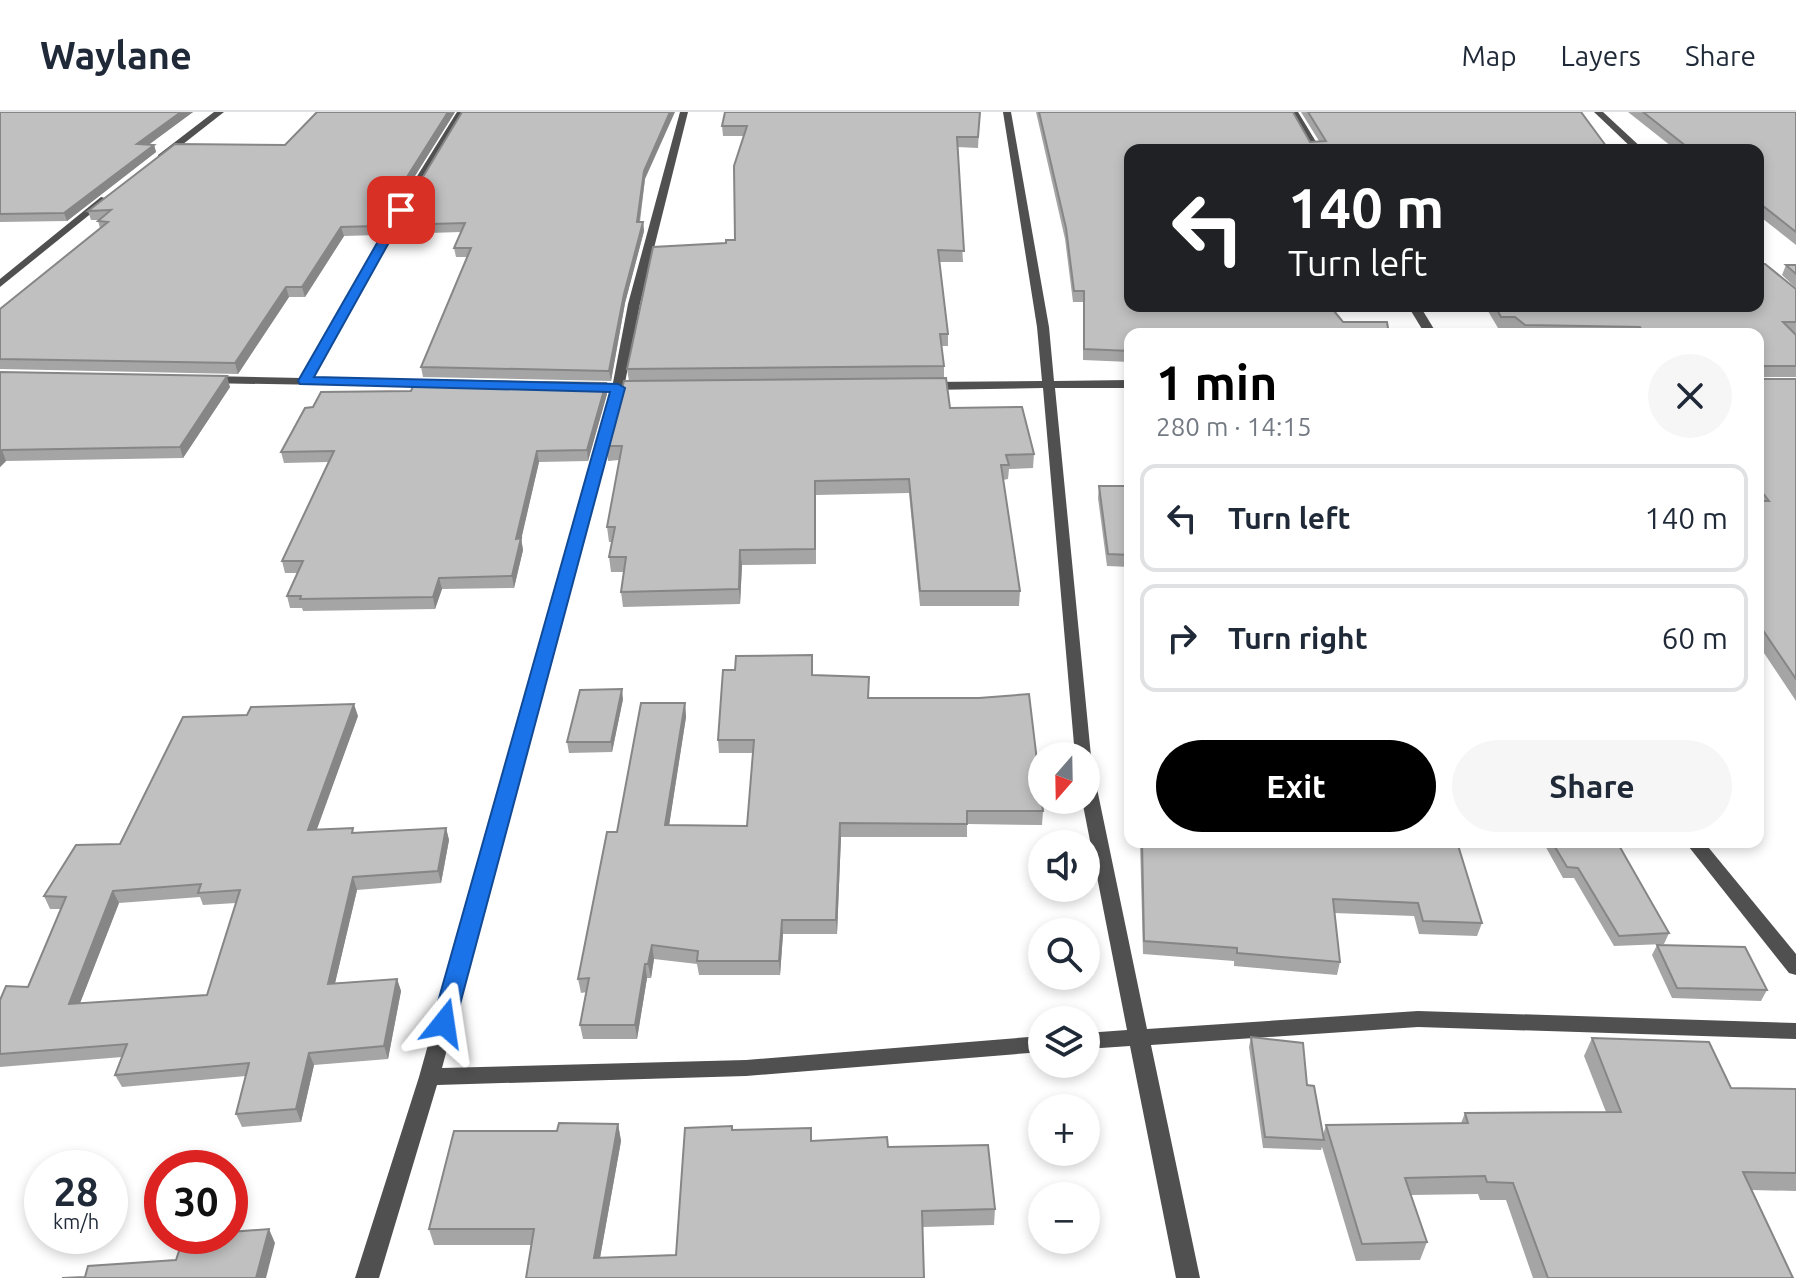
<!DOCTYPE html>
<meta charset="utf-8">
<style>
body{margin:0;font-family:Ubuntu,sans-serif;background:#f6f6f7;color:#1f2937;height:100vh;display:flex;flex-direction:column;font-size:30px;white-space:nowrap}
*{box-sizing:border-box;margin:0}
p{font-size:26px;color:#747a83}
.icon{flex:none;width:44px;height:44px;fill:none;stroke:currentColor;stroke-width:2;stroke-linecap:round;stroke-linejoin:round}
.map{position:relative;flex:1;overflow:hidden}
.panel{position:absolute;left:1124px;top:216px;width:640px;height:520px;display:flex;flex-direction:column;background:#fff;border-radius:16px;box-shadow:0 4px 12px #0003}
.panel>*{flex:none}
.top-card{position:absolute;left:1124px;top:32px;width:640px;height:168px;border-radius:16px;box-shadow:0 4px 12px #0003;background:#202124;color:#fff;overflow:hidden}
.needle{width:52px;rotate:200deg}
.tools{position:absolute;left:1028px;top:630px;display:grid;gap:16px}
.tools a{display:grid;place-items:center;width:72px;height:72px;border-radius:50%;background:#fff;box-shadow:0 4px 12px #0003;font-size:40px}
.speed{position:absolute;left:24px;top:1038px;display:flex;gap:16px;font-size:40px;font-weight:700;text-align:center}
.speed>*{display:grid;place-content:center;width:104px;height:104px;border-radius:50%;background:#fff;box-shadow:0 4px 12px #0003;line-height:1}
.speed small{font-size:20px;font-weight:400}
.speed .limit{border:12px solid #d22;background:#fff;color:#111}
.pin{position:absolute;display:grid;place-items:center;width:68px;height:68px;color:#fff;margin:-34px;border-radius:16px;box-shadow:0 4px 12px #0006}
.me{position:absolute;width:88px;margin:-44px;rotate:15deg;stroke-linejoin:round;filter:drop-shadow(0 0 6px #0008)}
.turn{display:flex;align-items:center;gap:28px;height:168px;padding:0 32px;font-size:36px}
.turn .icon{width:104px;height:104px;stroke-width:2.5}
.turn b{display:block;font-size:56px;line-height:68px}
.round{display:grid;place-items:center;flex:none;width:84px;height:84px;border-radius:42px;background:#f6f6f7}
.head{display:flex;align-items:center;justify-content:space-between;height:136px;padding:0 32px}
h1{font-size:48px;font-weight:700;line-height:60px;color:#000}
.primary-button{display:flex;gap:16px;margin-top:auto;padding:16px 32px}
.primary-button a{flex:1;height:92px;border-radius:48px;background:#000;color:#fff;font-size:32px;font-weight:700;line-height:92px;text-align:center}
.primary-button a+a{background:#f6f6f7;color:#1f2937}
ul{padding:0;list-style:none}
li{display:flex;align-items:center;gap:24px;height:108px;margin:0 16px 12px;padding:0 16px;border:4px solid #e0e1e3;border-radius:16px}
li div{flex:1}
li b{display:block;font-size:30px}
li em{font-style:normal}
header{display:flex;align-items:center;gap:48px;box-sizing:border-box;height:112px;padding:0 40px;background:#fff;border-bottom:2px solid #e0e1e3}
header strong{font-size:38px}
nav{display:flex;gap:44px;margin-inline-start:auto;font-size:28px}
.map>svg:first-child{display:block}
</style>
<header>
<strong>Waylane</strong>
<nav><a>Map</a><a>Layers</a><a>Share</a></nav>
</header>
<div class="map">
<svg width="1796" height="1166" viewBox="0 0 1796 1166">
<rect width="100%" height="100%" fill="#fff"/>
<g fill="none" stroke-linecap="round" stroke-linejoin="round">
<g fill="#505050" fill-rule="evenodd">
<polygon points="214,0 224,0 164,47 158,47 158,43"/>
<polygon points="457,0 465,0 406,98 313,266 432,268 438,272 436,275 204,271 202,268 208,264 301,266 396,98"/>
<polygon points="680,0 688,0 640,192 624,276 442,956 746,948 1042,924 1042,940 746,964 437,973 379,1166 355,1166 419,965 612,276 628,192"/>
<polygon points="1003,0 1011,0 1049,215 1054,269 1130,268 1130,276 1055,276 1091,644 1086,649 1086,644 1075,644 1043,276 928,278 922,274 928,270 1042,269 1037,215"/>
<polygon points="1290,0 1298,0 1321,38 1311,38"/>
<polygon points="1594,0 1603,0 1644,38 1634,38"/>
<polygon points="101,85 109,87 0,175 0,167"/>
<polygon points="1758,147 1796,180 1796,189 1758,156"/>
<polygon points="1408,194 1420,194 1437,222 1425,222"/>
<polygon points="1086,661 1095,667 1147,917 1418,899 1796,911 1796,927 1418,915 1151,933 1200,1166 1176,1166 1130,934 1086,937 1086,921 1127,918 1082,688 1086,688"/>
<polygon points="1685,730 1704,730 1796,842 1796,863 1789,861"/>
</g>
</g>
<g fill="#a5a5a5" fill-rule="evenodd">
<polygon points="0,0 193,0 149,32 154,33 156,40 67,109 0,110"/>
<polygon points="455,0 378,123 344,124 305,185 289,185 238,262 0,257 0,197 100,116 98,109 100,108 91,108 88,99 285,33"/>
<polygon points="980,0 978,36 957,35 963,150 939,150 948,222 948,234 941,234 944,254 944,266 950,296 1034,342 1033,356 1009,357 1008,367 1003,368 1020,479 1019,494 920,494 909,381 816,383 816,452 742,453 740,492 623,495 621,480 624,460 611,460 609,445 612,430 609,430 607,415 619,348 608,349 606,334 629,269 627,257 726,131 735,128 743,24 723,24 722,14"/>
<polygon points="1036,0 1293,0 1310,30 1319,29 1301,0 1581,0 1609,38 1130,38 1130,250 1083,248 1083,190 1073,190 1065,127"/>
<polygon points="1628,0 1796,0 1796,133 1758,103 1758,38 1676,38"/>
<polygon points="645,67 640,110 643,110 644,119 625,191 611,269 423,265 421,255 467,145 456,145 454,136 461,120 396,122 394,113"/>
<polygon points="1786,153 1796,153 1796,176 1782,163"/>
<polygon points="1796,178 1796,221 1794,221 1796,223 1796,265 1760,265 1760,267 1796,267 1796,589 1758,532 1758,222 1519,222 1512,216 1498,216 1485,194 1758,194"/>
<polygon points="0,260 230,275 183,346 6,349 0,355"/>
<polygon points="607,282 588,349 539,350 521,426 523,438 514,476 442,477 435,497 303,499 302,496 290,496 287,484 298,461 285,461 282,449 328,350 284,351 281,340"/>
<polygon points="1099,374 1130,374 1130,455 1107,454 1098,386"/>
<polygon points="812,563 869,565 869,586 1043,699 1042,713 967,712 967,725 841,725 837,822 783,822 780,863 699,863 697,852 654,847 651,866 647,866 637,927 583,927 580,913 587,880 581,881 578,867 617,720 685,591 686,605 669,713 747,714 753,641 719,641 718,628"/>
<polygon points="623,587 612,640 569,641 567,630"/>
<path d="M358,604L316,718L355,721L446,716L449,728L441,771L357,778L335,871L397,867L401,879L388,947L314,953L301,1010L242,1015L236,1002L246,964L122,975L115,963L122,945L0,955V888L28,875L61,797H50L44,784L120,732ZM200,785L203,793L236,791L207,883L80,891L119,791Z"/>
<polygon points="1140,730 1457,730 1482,811 1477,824 1419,822 1414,804 1334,801 1340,850 1337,863 1234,854 1234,849 1143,842"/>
<polygon points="1543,730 1617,730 1669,821 1664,832 1614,834 1574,766 1563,766"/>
<polygon points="1657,833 1767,878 1761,889 1672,886 1652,843"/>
<polygon points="1251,925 1307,973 1323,1023 1326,1013 1461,1011 1465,1001 1606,1000 1584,944 1592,926 1731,976 1796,977 1796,1079 1752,1078 1793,1166 1533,1166 1506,1088 1480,1088 1478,1082 1411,1083 1427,1130 1420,1148 1356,1149 1322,1035 1321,1038 1263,1036 1249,935"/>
<polygon points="618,1012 621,1029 600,1146 676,1143 733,1018 811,1029 888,1035 995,1097 994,1113 923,1115 526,1166 531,1133 434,1133 429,1117 557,1019"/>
</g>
<g fill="#868686">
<polygon points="181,0 193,0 139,40 137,32"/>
<polygon points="448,0 455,0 378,123 376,114"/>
<polygon points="670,0 675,0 645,67 638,119 637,110 644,59"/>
<polygon points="154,33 156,40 67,109 64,101"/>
<polygon points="643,110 644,119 625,191 611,269 609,259 624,182"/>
<polygon points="341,115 344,124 305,185 302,175"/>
<polygon points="286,175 289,185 238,262 235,251"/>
<polygon points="227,264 230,275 183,346 180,335"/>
<polygon points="606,271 607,282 588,349 587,338"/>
<polygon points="2,338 6,349 0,355 0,340"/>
<polygon points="537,339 539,350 519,437 521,426 523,438 514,476 512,464 516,427"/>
<polygon points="740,438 742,453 740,492 739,477"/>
<polygon points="439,466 442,477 435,497 433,485"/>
<polygon points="622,577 623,587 612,640 611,630"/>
<polygon points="685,591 686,605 667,727 665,713"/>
<polygon points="354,592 358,604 312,731 308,718"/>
<polygon points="840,711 841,725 837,822 836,808"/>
<polygon points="446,716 449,728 441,771 438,759"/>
<polygon points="353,765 357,778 332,884 328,872"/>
<polygon points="113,779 119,791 75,904 69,892"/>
<polygon points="782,808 783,822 780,863 779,849"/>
<polygon points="652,833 654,847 651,866 648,852"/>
<polygon points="645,852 647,866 637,927 635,913"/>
<polygon points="397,867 401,879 388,947 384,934"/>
<polygon points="309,941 314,953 301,1010 296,997"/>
<polygon points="618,1012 621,1029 597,1162 594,1146"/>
<polygon points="269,1117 275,1131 266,1166 256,1166"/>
</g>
<g fill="#c0c0c0" stroke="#868686" stroke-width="2" fill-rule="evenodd">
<polygon points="0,0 181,0 137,32 154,33 64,101 0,102"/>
<polygon points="317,0 448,0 376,114 341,115 302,175 286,175 235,251 0,247 0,197 108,110 98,109 111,98 88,99 175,32 285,33"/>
<polygon points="462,0 670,0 644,59 637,110 643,110 624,182 609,259 421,255 471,136 454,136 465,111 394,113"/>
<polygon points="725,0 980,0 978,25 957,25 964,139 938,138 948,222 940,222 944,254 627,257 653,135 726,131 726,128 735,128 734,54 747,14 722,14"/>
<polygon points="1039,0 1293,0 1310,30 1326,29 1308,0 1581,0 1609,38 1130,38 1130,194 1330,194 1343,210 1387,210 1389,222 1130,222 1130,239 1084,237 1084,179 1074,179 1066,116"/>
<polygon points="1643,0 1796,0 1796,120 1758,90 1758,38 1691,38"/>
<polygon points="1758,152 1765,152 1796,177 1796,210 1783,210 1796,223 1796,254 1762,254 1759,256 1760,267 1796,267 1796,567 1758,511 1758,389 1769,389 1758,375 1758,222 1644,222 1640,215 1525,213 1515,205 1501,205 1495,194 1758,194"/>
<polygon points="1786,153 1796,153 1796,162"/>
<polygon points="0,260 227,264 180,335 2,338 0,340"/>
<polygon points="946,266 950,296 1022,295 1034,342 1006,343 1009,353 1001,353 1020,479 920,479 909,367 815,369 815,437 740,438 739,477 621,480 626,445 609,445 615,415 607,415 622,334 606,334 624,269"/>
<polygon points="416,268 606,271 587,338 537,339 516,427 521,426 512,464 439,466 433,485 300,487 301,484 287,484 303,449 282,449 334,339 281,340 305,296 313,295 321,280 411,279"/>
<polygon points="1099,374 1130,374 1130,443 1108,442"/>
<polygon points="812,543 812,563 869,565 868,586 979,586 1029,582 1043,699 967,699 967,712 840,711 836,808 782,808 779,849 697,849 698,839 652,833 648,852 645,852 635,913 580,913 589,866 578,867 607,720 617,720 641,591 685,591 665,713 747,714 754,628 718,628 723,558 735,558 736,544"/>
<polygon points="622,577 611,630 567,630 580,578"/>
<path d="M354,592L308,718L353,716L352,721L446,716L438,759L353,765L328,872L397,867L384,934L309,941L296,997L236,1002L249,951L115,963L127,932L0,942V888L6,874L28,875L66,785L44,784L76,733L120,732L183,605L247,603L251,595ZM201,772L198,781L240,778L207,883L69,892L113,779Z"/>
<polygon points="1142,730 1457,730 1482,811 1423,809 1418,791 1333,787 1340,850 1237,841 1237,836 1144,829"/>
<polygon points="1552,730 1617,730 1669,821 1619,824 1578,756 1567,755"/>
<polygon points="1657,833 1745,835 1767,878 1677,876"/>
<polygon points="1251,925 1303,931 1307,973 1314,974 1324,1028 1265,1025"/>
<polygon points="1592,926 1709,930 1731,976 1796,977 1796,1061 1743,1060 1793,1166 1548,1166 1513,1071 1487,1070 1485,1064 1405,1066 1427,1130 1362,1132 1326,1013 1468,1011 1465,1001 1621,1000"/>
<polygon points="559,1011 618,1012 594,1146 676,1143 685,1016 732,1014 732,1018 811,1016 811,1029 887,1025 888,1035 988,1033 995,1097 922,1099 924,1166 526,1166 534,1117 429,1117 454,1019 557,1019"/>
<polygon points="269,1117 256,1166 62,1166 85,1165 88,1154 176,1148 184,1124 230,1124 230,1120"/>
</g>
<polygon fill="#1a73e8" stroke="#114b97" stroke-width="2" points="401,94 407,98 314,265 618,272 625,276 455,911 452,918 444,920 436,918 432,911 610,280 300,272 298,269 396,98"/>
</svg>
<div class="tools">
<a><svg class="needle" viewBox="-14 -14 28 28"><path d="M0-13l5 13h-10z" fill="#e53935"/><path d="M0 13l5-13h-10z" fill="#747a83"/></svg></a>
<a><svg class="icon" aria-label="sound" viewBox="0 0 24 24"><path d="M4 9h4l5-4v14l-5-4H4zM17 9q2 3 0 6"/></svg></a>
<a><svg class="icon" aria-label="search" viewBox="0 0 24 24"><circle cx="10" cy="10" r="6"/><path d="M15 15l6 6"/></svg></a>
<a><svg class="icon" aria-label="layers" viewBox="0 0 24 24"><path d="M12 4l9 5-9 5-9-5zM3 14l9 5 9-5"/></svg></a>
<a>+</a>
<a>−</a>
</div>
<div class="speed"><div>28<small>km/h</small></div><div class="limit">30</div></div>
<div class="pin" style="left:401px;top:98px;background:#d93025"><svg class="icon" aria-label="arrive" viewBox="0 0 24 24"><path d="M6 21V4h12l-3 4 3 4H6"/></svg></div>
<svg class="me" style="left:444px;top:911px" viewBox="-20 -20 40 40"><path d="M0-17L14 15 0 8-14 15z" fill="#1a73e8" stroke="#fff" stroke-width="4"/></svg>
<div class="top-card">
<div class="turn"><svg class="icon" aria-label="left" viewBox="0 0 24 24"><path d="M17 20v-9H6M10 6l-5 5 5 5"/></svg><div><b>140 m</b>Turn left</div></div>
</div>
<section class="panel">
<div class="head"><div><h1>1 min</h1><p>280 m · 14:15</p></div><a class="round"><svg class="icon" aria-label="close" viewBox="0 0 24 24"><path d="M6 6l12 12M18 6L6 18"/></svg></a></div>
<ul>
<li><svg class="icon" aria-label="left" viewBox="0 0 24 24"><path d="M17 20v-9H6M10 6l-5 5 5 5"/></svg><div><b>Turn left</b></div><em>140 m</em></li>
<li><svg class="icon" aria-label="right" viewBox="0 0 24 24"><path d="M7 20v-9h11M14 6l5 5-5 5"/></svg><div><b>Turn right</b></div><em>60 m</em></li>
</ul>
<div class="primary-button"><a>Exit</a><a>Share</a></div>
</section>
</div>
